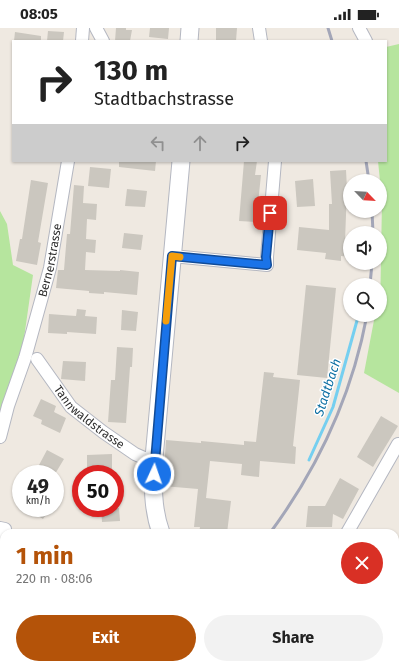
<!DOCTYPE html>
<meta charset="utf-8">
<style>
body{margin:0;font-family:"Fira Sans",sans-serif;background:#f2f2f2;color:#222;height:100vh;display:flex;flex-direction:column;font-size:15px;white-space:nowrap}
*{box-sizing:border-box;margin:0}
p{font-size:13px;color:#767676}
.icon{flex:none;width:22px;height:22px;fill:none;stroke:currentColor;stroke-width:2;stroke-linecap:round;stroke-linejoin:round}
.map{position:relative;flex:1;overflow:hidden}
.side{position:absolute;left:0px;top:501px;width:399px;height:140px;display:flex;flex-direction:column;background:#fff;border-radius:12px 12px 0 0;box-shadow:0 1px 3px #0004}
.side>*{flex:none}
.hud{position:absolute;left:12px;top:12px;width:375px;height:122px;border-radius:0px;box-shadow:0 1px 3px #0004;background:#fff;color:#222;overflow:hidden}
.needle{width:26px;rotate:115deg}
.buttons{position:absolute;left:343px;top:146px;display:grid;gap:8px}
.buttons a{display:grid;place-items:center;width:44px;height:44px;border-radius:50%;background:#fff;box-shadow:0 1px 3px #0004;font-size:20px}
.speed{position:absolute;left:12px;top:437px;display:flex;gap:8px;font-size:20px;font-weight:700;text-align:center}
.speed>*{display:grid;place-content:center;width:52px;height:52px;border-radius:50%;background:#fff;box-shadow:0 1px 3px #0004;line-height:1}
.speed small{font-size:10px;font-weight:400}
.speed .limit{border:6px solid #d22;background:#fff;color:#111}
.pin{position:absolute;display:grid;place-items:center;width:34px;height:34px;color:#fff;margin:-17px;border-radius:8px;box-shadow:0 2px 6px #0006}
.me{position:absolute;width:44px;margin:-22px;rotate:3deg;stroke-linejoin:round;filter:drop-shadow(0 0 3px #0008)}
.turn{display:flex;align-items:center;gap:14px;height:84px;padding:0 16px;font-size:18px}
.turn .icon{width:52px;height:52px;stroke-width:2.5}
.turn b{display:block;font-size:28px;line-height:34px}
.lanes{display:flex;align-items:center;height:38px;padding:0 16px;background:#0003;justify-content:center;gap:20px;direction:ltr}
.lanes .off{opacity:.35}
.round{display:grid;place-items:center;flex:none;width:42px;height:42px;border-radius:21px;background:#f2f2f2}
.headline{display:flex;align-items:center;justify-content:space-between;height:68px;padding:0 16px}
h1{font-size:24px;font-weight:700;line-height:30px;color:#b45309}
.action{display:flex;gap:8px;margin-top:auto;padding:8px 16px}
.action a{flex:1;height:46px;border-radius:24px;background:#b45309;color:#fff;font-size:16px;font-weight:700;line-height:46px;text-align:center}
.action a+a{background:#f2f2f2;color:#222}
.status{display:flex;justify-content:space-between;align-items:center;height:28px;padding:0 20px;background:#fff;direction:ltr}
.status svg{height:11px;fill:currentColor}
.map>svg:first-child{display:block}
</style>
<div class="status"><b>08:05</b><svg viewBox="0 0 49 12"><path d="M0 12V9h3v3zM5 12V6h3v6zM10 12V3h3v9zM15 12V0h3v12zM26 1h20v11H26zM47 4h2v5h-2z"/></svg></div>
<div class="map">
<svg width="399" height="641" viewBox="0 0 399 641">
<rect width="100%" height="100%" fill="#efe9e1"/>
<g fill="#f0e6d1">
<polygon points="395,545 399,545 399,641 312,641 312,637 395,637"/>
<polygon points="4,609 4,637 67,637 61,641 0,641 0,612"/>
</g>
<g fill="#b6e59e">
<polygon points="399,16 399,365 364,345 375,287 380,287 382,173 378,133 386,133 386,19"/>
<polygon points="0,183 7,196 13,237 33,247 22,324 0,399"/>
</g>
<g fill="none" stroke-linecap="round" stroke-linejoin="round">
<polyline stroke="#75cff0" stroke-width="3" points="309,432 333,379 358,289"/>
</g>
<g fill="#cbc7bf">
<polygon points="116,0 126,0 126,2 132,2 130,13 115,13"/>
<polygon points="150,0 169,0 168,11 149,9"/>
<polygon points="216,0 237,0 236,13 216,13"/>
<polygon points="48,3 64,4 63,13 47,13"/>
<polygon points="15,4 41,8 41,13 14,13"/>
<polygon points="119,133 156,133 155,143 119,139"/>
<polygon points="244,133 257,133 255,147 261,147 256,194 239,193"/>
<polygon points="90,139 111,141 109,160 88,158"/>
<polygon points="346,142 347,161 345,213 350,213 350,229 341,228 341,233 325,231 326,225 297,222 299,199 329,202 329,176 332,176 330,143"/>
<polygon points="313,151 315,178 297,179 295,153"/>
<polygon points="31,152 48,155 38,214 41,215 37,237 16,233 20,211 22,211"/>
<polygon points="74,157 84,158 83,175 97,176 96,192 87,191 86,211 96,212 95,225 86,224 85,242 120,243 120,242 139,244 137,267 104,264 104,266 89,265 89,263 56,260 58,242 64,242 67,206 70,206"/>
<polygon points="127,161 147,163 145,179 125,178"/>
<polygon points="124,205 143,207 141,222 122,220"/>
<polygon points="306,257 336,260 327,350 297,347"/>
<polygon points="77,281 86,282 85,288 97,289 96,306 67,304 67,306 48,305 49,286 76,288"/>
<polygon points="122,282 138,284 136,303 121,302"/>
<polygon points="117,319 133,320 132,339 130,339 126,395 108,394 111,352 115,352"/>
<polygon points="63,333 86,334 85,353 61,351"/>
<polygon points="264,344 274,345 273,349 300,352 293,418 296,419 295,436 260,433 259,449 241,447 242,436 210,433 206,470 231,473 227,505 199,505 200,499 194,499 198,461 163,458 166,412 201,415 201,413 244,417 244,413 256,414"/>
<polygon points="41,371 56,378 54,384 66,390 60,405 41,396 42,392 33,388"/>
<polygon points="381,388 398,398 373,439 357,429"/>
<polygon points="47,422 64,431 55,446 48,446 42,443 44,440 39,437"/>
<polygon points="112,426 112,446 87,446 87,427"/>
<polygon points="340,450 359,461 343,491 333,486 332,499 306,499 308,478 325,478"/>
<polygon points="26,480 50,480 43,491"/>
<polygon points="101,480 119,480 120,493 102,494"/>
</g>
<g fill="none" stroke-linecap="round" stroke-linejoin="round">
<g stroke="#b4b7c1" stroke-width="14">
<g id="street">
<polyline points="96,0 103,13"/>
<polyline points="259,0 261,13"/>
<polyline points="359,0 366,13"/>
<polyline points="82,13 83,0"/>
<polyline points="172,228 267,237 267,229 275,133"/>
<path id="s1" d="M37,331L71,379L103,404L135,426L144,430H154"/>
<path id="s2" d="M0,409L8,378L25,330L50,240L68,133"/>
<polyline points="0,500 5,501 0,516"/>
<polyline points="347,505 398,416"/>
<polyline points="395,539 399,540"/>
<polyline points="72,641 77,637"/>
</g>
</g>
<g stroke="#b4b7c1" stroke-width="19">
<g id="secondary">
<polyline points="189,13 190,0"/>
<path d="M161,505C152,480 153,456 154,430L181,133"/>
<polyline points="238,637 238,641"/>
</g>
</g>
<use href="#street" stroke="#fff" stroke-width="12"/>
<use href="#secondary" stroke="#fff" stroke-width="17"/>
<g stroke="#a3a6b8" stroke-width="3">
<polyline points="328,0 332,13"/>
<polyline points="366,133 369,153"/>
<polyline points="372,183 373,205"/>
<polyline points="370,257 372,235"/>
<path d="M270,505C318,440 352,367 367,287"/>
<polyline points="113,641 119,637"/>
</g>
</g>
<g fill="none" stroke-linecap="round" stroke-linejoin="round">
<g stroke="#114b97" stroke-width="10">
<polyline id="route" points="154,446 172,228 267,237 266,229 270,185"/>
</g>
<use href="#route" stroke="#1a73e8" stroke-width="7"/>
<polyline stroke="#f59e0b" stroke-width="7" points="166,293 172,228 180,229"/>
</g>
<g text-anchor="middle" stroke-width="3" stroke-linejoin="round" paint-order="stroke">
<g font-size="12" fill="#2e2e2e" stroke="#fff">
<text dy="4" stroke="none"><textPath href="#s2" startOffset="184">Bernerstrasse</textPath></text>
<text dy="4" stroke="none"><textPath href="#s1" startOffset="79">Tannwaldstrasse</textPath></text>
</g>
<g font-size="13" font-style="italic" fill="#0d6fa3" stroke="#fff">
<text transform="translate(327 359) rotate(-72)" y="5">Stadtbach</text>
</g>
</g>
</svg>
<div class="buttons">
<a><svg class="needle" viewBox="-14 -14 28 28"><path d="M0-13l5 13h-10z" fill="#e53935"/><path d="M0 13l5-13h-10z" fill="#767676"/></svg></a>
<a><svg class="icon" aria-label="sound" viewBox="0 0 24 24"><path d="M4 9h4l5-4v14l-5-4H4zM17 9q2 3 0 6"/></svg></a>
<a><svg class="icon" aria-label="search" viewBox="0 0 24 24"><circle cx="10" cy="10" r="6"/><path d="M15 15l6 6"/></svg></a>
</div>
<div class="speed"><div>49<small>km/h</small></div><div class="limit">50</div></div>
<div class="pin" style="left:270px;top:185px;background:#d93025"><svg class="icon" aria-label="arrive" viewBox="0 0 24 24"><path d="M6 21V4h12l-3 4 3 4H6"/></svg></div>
<svg class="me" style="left:154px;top:446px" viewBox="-20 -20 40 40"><circle r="17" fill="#1a73e8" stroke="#fff" stroke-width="3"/><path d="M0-11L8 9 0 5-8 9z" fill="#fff"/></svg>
<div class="hud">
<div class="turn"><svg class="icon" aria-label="right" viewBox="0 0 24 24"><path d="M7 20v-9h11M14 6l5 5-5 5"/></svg><div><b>130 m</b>Stadtbachstrasse</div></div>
<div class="lanes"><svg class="icon off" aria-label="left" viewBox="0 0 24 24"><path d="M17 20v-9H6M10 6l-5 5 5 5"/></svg><svg class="icon off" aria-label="ahead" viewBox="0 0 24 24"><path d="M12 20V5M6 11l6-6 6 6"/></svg><svg class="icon" aria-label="right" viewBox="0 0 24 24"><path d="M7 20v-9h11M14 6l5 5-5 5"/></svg></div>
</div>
<section class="side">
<div class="headline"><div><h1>1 min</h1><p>220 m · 08:06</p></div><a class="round" style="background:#d93025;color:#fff"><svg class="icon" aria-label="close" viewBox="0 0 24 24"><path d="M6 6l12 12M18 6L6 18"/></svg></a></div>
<div class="action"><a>Exit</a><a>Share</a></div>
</section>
</div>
